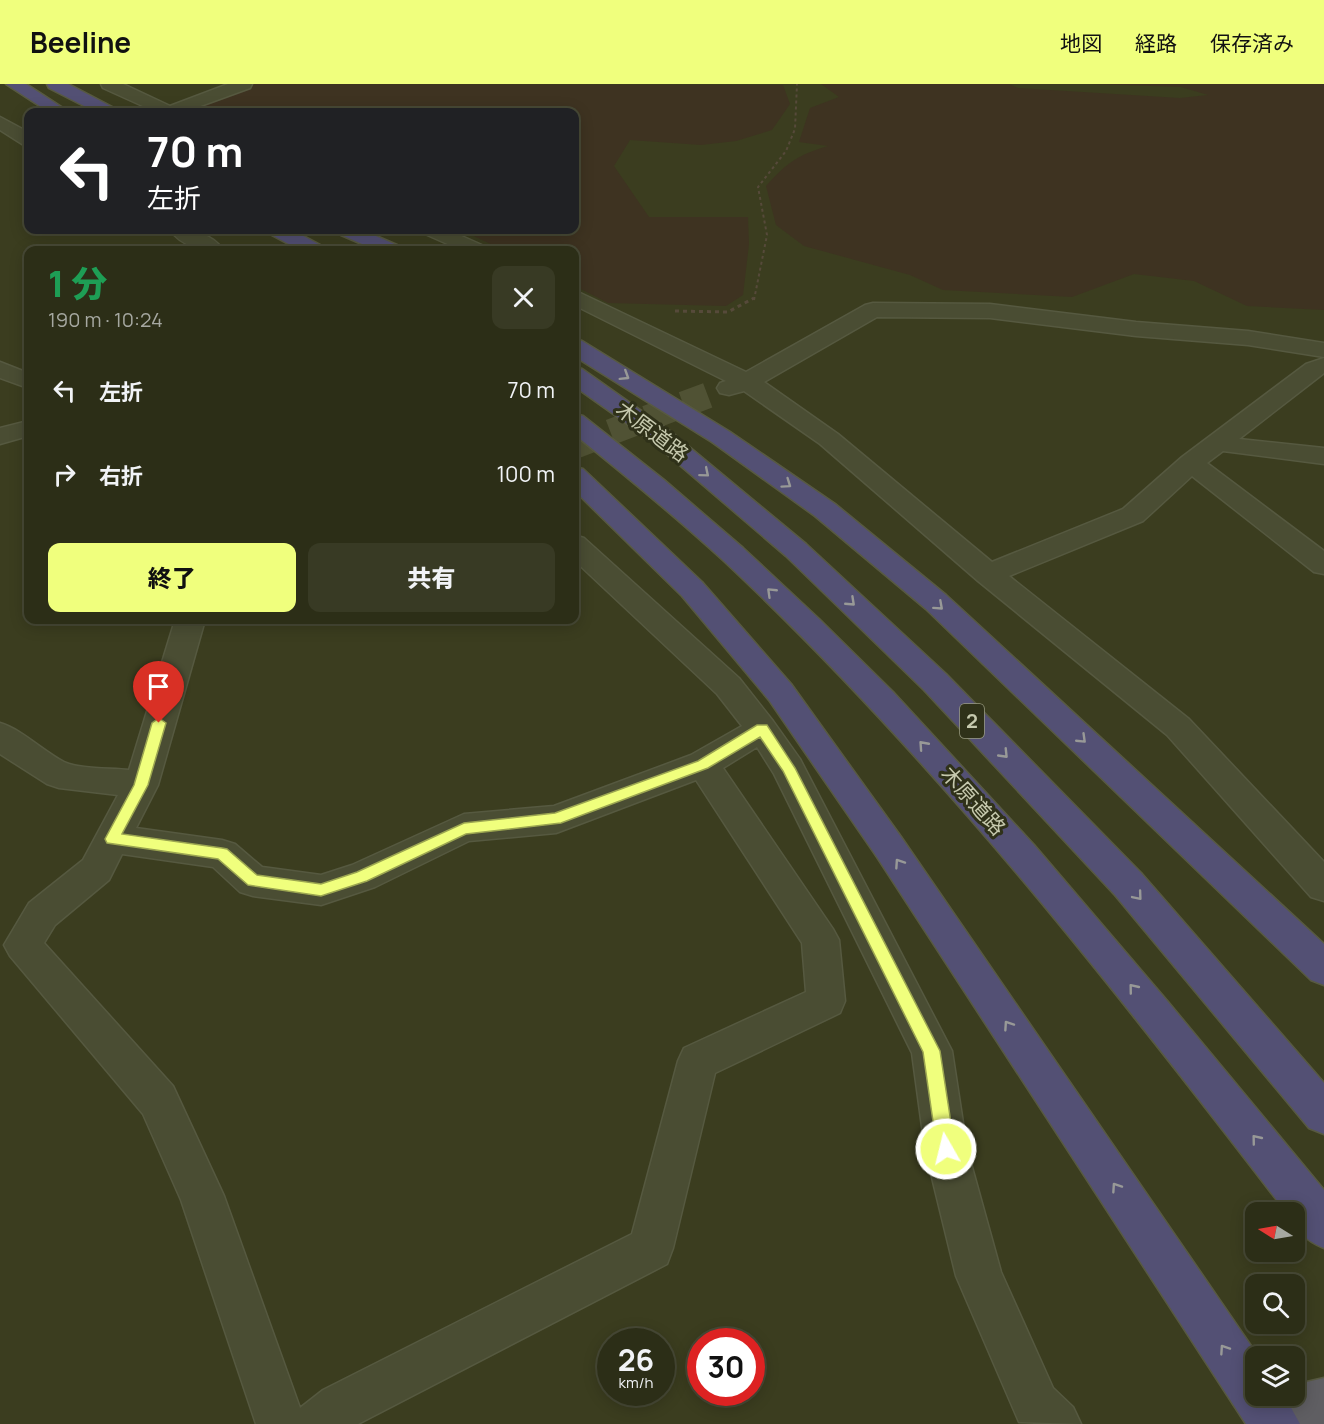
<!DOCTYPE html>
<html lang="ja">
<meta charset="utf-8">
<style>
body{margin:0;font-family:Manrope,"Noto Sans JP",sans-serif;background:#383a24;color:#f1f3f6;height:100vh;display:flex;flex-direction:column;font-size:22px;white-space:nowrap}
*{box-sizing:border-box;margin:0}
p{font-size:20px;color:#a6a8a1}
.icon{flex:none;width:33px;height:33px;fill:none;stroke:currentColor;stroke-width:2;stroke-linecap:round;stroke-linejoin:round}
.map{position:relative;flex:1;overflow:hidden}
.sheet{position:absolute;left:24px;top:162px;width:555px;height:378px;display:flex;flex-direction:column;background:#2c2e17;border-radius:12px;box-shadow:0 3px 15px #0003,0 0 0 2px #484a36}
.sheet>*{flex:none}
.top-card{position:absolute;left:24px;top:24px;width:555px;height:126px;border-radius:12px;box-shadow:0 3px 15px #0003,0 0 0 2px #484a36;background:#202124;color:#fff;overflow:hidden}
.needle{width:39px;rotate:281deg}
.controls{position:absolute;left:1245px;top:1118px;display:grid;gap:12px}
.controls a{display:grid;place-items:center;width:60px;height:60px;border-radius:12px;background:#2c2e17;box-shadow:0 3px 15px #0003,0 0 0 2px #484a36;font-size:30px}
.speed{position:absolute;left:597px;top:1244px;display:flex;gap:12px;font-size:30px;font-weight:700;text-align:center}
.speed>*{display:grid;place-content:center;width:78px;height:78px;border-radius:50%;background:#2c2e17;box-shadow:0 3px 15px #0003,0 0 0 2px #484a36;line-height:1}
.speed small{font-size:15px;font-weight:400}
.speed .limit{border:9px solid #d22;background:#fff;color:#111}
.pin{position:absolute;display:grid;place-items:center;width:51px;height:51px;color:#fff;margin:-62px -26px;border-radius:50% 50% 50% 0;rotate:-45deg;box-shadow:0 0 6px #0007}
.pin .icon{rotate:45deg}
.me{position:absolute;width:66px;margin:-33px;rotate:352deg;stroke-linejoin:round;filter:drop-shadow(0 0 4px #0008)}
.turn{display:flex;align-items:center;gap:21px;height:126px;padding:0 24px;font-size:27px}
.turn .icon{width:78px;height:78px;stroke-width:2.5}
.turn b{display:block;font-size:42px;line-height:51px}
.round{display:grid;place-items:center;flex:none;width:63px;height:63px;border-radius:12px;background:#383a24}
.head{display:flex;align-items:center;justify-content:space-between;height:102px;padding:0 24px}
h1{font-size:36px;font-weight:800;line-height:45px;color:#1e9e55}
.action{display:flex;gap:12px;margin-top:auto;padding:12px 24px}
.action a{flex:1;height:69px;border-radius:12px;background:#f0ff7d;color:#111;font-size:24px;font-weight:800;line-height:69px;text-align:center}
.action a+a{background:#383a24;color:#f1f3f6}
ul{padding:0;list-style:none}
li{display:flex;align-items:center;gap:18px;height:84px;padding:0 24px}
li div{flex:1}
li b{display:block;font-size:22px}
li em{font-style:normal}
header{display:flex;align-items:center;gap:36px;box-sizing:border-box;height:84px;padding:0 30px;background:#f0ff7d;color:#111}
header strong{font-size:28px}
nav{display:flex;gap:33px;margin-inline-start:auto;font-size:21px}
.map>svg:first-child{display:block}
</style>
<header>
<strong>Beeline</strong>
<nav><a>地図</a><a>経路</a><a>保存済み</a></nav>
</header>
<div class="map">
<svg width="1324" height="1340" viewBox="0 0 1324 1340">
<rect width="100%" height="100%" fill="#3b3d1f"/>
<g fill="#3e3321">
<polygon points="249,0 783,1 790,20 772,46 736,57 701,61 630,56 614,82 649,133 748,133 749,160 743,211 726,222 608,219 575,202 574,166 503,166 461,146 574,146 574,28 199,28 198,24 215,12"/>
<path d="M821,0H1009L1018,4L1180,14L1208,11L1181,3L1092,0H1324V226L1247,222L1194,197L1134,190L1072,213L943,206L910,191L804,162L776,141L766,102C788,78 796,72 828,62L799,58L810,24L839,13Z"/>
</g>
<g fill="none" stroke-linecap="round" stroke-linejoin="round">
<polyline stroke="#505234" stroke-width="26" stroke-dasharray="26 13" stroke-linecap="butt" points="574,362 719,307"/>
<g stroke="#565940" stroke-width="3">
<g id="minor">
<polygon points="101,0 123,0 170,22 228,0 252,0 250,4 184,28 156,28 103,4"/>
<polygon points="0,33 28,48 28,61 22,60 0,46"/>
<path d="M170,146C188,144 212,149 223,166C205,168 182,163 170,146Z"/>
<polygon points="422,146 448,146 484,162 487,166 461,166 425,150"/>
<polygon points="574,206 746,288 865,221 873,219 990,220 1136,238 1248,247 1324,259 1324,273 1248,261 1136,252 990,234 877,233 764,298 838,350 992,478 1123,425 1182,373 1306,280 1324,274 1324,289 1239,355 1324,364 1324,380 1223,367 1207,379 1324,467 1324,490 1314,488 1192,392 1143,437 1009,492 1189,635 1324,778 1324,817 1311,813 1167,651 978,497 820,360 744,307 729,311 720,309 717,304 720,299 726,297 574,221"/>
<polygon points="0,278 28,289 28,304 0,294"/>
<polygon points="28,337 28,352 0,360 0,344"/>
<path d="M574,451L584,454L739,594L773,637L800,675L952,967L967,1065L1001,1188L1053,1304L1073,1323L1081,1340L1019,1338L956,1192L925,1065L912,969L774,690L757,663L723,684L833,845L839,856L845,917L840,929L715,989L673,1164L667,1180L358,1340H256L181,1116L143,1030L10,872L4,861L29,819L83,776L118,711L59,704L47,700L0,670V639C21,645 43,667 64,678C78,685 111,684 129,686L175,536H205L158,701L136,744L222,756L235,760L262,783L321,791L352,781L464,730L554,722L691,671L742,642L717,610L574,476ZM696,696L802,859L806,908L684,964L678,977L632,1150L323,1306L300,1324L224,1112L173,1002L44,859L55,841L109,796L122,770L213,783L240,808L253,812L321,821L375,803L469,757L556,749Z"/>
</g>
</g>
<g stroke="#585a41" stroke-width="3">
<polygon id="trunk" points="1324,1294 1324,1340 1248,1340 1245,1331 1252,1314 1258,1311 1294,1311 1294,1301"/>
</g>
<g stroke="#585a41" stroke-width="3">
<g id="motorway">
<polygon points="6,0 26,0 69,28 49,28"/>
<polygon points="47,0 68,0 114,24 117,28 96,28 49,4"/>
<polygon points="267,146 292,146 322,162 325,166 300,166 270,150"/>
<polygon points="336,146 362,146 399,162 402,166 376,166 339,150"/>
<polygon points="574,255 582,257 730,348 835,420 946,511 1324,860 1324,901 1311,896 926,525 815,432 712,358 574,272"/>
<polygon points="574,283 582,285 671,348 806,460 946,590 1141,789 1324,999 1324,1050 1309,1044 1115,811 924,606 786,472 653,358 574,302"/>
<path d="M574,330L583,332L664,396L743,464L819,535L893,608L1034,761L1168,918L1324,1106V1164C1307,1157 1294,1147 1294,1128H1286C1112,901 933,673 724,477C676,433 625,391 574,350Z"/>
<polygon points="574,383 583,385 702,498 791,600 901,753 1258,1272 1256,1272 1256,1311 1284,1311 1300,1340 1246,1340 877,773 769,616 682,512 574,406"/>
</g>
</g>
<polyline stroke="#564a3a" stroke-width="2" stroke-dasharray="3 3" stroke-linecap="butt" points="754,216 767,151 758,103 786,67 795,45 797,0"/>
<polyline stroke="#564a3a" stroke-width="3" stroke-dasharray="4 4" stroke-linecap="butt" points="675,227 728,228 754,214"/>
<use href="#minor" fill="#4a4d33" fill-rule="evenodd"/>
<use href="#trunk" fill="#5f5e62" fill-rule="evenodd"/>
<use href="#motorway" fill="#535074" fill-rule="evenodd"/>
</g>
<defs><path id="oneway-chevron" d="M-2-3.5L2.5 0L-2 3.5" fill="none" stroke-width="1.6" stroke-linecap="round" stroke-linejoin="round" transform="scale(1.5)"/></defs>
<g stroke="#989997">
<use href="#oneway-chevron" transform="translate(625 292) rotate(32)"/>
<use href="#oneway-chevron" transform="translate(705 389) rotate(40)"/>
<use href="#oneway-chevron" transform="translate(787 400) rotate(35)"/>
<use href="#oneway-chevron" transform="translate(771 508) rotate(-136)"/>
<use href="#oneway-chevron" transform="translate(851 518) rotate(43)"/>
<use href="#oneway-chevron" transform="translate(939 522) rotate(42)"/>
<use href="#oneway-chevron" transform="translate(1082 655) rotate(44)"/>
<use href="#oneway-chevron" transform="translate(923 661) rotate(-132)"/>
<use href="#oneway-chevron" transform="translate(1004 670) rotate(46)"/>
<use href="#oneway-chevron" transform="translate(899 779) rotate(-124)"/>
<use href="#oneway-chevron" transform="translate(1138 812) rotate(50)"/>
<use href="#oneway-chevron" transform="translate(1133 904) rotate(-129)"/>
<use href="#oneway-chevron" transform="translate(1008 941) rotate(-124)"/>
<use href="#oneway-chevron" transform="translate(1256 1055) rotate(-129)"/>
<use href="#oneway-chevron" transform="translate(1116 1103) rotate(-124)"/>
<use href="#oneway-chevron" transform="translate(1224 1265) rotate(-124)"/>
</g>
<polygon fill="#f0ff7d" stroke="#9ca651" stroke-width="1.5" points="159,634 166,639 148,701 122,750 222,764 227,765 257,791 321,800 357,788 464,739 555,729 698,677 757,641 767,641 795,684 940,967 955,1065 952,1071 946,1074 940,1071 937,1065 923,968 783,687 760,653 708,684 561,739 466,750 367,797 321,812 248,801 218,775 107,759 105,755 134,701 152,639"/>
<g text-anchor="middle" stroke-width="6" stroke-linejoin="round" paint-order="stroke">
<rect fill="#2f3119" stroke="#999b81" stroke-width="1.5" x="960" y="620" width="24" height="34" rx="4.5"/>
<g font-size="20" font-weight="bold" fill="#c6c9ae">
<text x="972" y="644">2</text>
</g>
<g font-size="21" fill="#c6c9ae" stroke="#2f3119">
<text transform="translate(652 348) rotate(37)" y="7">木原道路</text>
<text transform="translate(973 717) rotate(48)" y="7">木原道路</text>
</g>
</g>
</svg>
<div class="controls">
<a><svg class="needle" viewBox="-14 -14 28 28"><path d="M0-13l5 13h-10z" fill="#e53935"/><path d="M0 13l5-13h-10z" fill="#a6a8a1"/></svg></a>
<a><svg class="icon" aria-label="search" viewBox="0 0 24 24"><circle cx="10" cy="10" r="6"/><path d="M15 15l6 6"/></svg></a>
<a><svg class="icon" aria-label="layers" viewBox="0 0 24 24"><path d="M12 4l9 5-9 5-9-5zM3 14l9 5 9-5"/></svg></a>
</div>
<div class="speed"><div>26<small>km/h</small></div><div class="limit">30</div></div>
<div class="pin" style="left:159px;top:639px;background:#d93025"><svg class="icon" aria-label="arrive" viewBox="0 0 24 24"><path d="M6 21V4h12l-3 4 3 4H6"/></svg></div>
<svg class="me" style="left:946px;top:1065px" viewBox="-20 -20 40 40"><circle r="17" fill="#f0ff7d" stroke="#fff" stroke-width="3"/><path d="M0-11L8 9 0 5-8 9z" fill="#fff"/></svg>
<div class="top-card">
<div class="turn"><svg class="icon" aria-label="left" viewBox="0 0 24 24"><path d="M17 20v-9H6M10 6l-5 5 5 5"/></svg><div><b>70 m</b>左折</div></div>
</div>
<section class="sheet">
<div class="head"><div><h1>1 分</h1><p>190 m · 10:24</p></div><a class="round"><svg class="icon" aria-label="close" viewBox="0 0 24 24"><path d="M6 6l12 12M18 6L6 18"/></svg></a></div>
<ul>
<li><svg class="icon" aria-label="left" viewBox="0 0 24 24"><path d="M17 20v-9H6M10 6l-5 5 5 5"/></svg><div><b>左折</b></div><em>70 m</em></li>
<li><svg class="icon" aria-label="right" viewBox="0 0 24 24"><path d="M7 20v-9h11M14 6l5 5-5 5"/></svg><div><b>右折</b></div><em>100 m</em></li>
</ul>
<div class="action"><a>終了</a><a>共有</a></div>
</section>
</div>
